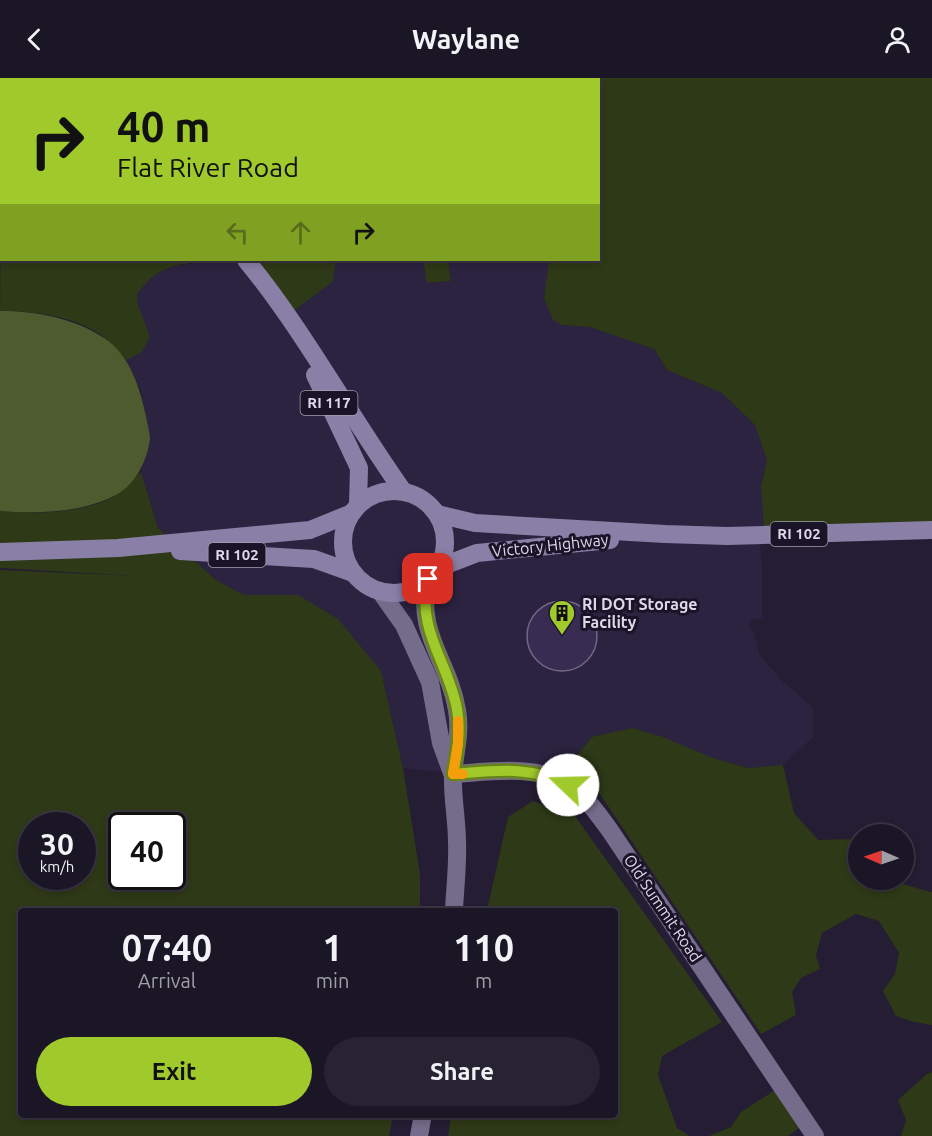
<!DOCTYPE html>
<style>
body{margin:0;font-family:Ubuntu,sans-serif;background:#282332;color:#f1f3f6;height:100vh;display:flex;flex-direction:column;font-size:22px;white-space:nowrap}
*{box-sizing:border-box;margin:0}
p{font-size:20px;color:#a09fa7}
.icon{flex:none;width:33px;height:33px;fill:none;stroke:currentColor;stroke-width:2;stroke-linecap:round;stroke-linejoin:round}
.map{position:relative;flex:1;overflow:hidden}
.sheet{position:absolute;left:18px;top:830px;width:600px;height:210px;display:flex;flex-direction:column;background:#1b1626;border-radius:6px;box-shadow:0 3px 9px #0003,0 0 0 2px #393543}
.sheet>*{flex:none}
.hud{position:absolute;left:0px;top:0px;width:600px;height:183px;box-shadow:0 3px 9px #0003,0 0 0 2px #393543;background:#a0c92b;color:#111;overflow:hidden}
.needle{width:39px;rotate:272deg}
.fabs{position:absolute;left:848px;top:746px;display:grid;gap:12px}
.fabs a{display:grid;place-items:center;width:66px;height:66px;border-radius:50%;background:#1b1626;box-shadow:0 3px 9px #0003,0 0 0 2px #393543;font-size:30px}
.speed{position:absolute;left:18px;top:734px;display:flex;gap:12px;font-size:30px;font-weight:700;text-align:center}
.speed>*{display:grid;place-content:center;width:78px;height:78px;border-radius:50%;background:#1b1626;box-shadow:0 3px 9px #0003,0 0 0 2px #393543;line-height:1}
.speed small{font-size:15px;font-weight:400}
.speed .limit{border:3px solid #111;border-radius:9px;background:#fff;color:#111}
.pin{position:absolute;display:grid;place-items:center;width:51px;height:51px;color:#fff;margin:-26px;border-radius:12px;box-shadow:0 3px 9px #0006}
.me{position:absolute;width:66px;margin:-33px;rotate:291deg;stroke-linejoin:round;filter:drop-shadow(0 0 4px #0008)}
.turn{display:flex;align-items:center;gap:21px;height:126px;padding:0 18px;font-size:27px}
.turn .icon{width:78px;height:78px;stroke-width:2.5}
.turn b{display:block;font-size:42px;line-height:51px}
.lanes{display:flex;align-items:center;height:57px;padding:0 18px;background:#0003;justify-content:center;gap:30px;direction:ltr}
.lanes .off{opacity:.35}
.eta{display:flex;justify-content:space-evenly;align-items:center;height:102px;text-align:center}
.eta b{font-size:36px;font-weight:700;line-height:42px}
.cta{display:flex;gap:12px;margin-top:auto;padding:12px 18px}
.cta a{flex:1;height:69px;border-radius:36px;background:#a0c92b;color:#111;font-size:24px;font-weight:700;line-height:69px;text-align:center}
.cta a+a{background:#282332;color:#f1f3f6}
header{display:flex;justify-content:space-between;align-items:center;height:78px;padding:0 18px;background:#1b1626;font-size:27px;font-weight:700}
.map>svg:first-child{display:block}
</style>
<header><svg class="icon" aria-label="back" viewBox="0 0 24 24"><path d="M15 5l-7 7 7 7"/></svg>Waylane<svg class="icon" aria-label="person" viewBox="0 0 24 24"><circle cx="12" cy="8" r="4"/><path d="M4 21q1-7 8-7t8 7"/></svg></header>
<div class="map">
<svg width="932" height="1058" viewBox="0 0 932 1058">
<rect width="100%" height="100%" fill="#241d33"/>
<polygon fill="#2c2340" points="196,182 252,182 333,203 336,182 423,182 427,205 451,203 448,182 546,182 549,183 544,220 562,247 590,249 654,271 667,292 722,315 755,347 767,382 761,409 764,452 759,456 762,491 762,540 752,542 749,549 754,554 759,576 783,604 813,629 813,659 783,687 748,690 710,679 592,659 575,679 542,697 451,695 403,690 381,593 298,517 244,517 216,502 158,450 141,394 150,359 141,312 126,282 142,274 137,217 148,200 175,187 191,186"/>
<g fill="#2e3917" fill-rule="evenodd">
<polygon points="527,0 932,0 932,449 764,452 761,409 767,382 755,347 722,315 667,292 654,271 590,249 562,247 553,242 544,220 549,183 546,182 598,182 598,2 526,2"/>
<path d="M1,126L2,182H196C189,188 182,185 174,188C155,195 148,201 137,217L138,227L150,259L142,274L126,282C120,276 114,268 107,262C80,238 34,233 0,233Z"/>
<polygon points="252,182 336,182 333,203 295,232"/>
<polygon points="423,182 448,182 451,203 427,205"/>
<path d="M141,394L158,450L216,502L244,517H298L338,541L381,593L403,690L420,796V832H21V1036L393,1037L389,1058H0V492L139,498L0,490V433C37,436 84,436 116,417C125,412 133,401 141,394ZM32,747H82V798H32ZM122,747H172V798H122Z"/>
<polygon points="632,650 663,659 710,679 748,690 783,687 794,735 818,762 856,761 858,764 858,801 887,801 923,812 932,814 932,947 914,944 896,938 883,913 895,896 899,875 879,843 856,836 822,855 816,877 820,891 801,900 792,914 796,937 761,956 575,679 592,659"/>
<polygon points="533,723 575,738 722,944 662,978 658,997 677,1050 690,1058 448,1058 451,1037 615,1036 615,832 487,832 508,739"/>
<polygon points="932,994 932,1058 901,1058 906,1042 898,1022 927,996"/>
<polygon points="778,1010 803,1047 788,1058 709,1058 731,1049 741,1034"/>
</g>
<path fill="#4d5b2f" d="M0,233C36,233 74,240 104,260C130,277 140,310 146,338C147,345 150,354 150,361C147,383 136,406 116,417C82,435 37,436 0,433Z"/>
<circle fill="#382c53" stroke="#706984" stroke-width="1.5" cx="562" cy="558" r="35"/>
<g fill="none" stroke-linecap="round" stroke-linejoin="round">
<polyline stroke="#565164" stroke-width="18" points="139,2 142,0"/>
<g stroke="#746c8a" stroke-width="18">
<path d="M428,501C415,555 449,583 457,632C461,654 455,674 453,696C452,718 457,742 457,764C458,787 455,810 454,832"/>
<polyline points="380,513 404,547 430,604 441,665 452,695"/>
<path d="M453,696C489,694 535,686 567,706C586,718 598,736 611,754L815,1058"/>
<polyline points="419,1058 423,1036"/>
</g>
<g stroke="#8a80a7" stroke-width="18">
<polyline points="63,0 65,2"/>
<path d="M246,182C305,254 349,337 403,413"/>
<polyline points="315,297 359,390 358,427"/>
<circle cx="394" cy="464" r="51"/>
<polyline points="437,436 475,445 665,456 727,458 932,452"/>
<polyline points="180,473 314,481 353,495"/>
<polyline points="0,474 118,470 310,452 352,435"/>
<polyline points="438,490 477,475 610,462"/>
</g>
</g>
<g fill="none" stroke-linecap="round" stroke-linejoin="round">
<g stroke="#68831c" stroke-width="15">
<path id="route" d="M428,501C416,553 448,583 457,631C461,653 457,675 453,696C492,693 533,687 568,707"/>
</g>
<use href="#route" stroke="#a0c92b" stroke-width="10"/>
<polyline stroke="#f59e0b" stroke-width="10" points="458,643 458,665 453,696 463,696"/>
</g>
<defs>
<g id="building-pin" transform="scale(1.35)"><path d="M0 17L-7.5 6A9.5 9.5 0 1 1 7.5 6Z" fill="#a0c92b" stroke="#1a1429"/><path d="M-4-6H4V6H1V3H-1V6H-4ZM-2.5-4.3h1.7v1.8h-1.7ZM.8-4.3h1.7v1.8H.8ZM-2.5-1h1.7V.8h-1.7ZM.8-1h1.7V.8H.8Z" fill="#111"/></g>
</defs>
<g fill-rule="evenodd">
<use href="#building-pin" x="562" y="535"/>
</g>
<g text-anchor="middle" stroke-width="6" stroke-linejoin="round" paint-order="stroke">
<g fill="#1a1429" stroke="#a29eaf" stroke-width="1.5">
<rect x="300.5" y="313" width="57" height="24" rx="4.5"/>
<rect x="770.5" y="444" width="57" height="24" rx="4.5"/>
<rect x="208.5" y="465" width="57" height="24" rx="4.5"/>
</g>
<g font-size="15" font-weight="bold" fill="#ddd9e8">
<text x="329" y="330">RI 117</text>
<text x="799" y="461">RI 102</text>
<text x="237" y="482">RI 102</text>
</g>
<g font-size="16" fill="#ddd9e8" stroke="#1a1429">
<text transform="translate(550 467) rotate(-6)" y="6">Victory Highway</text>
<text transform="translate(663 830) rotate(56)" y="6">Old Summit Road</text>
</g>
<g font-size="16" font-weight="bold" fill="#ddd9e8" stroke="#1a1429" text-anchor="start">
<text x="582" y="532">RI DOT Storage<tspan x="582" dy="18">Facility</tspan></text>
</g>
</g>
</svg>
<div class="fabs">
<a><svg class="needle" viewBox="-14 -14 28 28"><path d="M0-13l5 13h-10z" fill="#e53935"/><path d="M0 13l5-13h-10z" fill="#a09fa7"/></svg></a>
</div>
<div class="speed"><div>30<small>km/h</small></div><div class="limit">40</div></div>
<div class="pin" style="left:428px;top:501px;background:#d93025"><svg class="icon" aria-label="arrive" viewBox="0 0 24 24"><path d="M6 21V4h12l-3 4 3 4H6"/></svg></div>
<svg class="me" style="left:568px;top:707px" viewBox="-20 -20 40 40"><circle r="19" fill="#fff"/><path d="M0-13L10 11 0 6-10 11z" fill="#a0c92b"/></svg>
<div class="hud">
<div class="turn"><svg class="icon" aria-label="right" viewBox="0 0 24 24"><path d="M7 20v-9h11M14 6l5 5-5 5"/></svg><div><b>40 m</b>Flat River Road</div></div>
<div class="lanes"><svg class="icon off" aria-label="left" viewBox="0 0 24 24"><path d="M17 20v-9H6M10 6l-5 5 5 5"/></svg><svg class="icon off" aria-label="ahead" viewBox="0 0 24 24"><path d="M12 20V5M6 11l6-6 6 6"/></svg><svg class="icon" aria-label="right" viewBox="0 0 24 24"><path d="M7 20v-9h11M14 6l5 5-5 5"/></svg></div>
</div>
<section class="sheet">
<div class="eta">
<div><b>07:40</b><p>Arrival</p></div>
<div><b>1</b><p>min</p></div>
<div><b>110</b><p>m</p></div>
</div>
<div class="cta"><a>Exit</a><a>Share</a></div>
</section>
</div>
